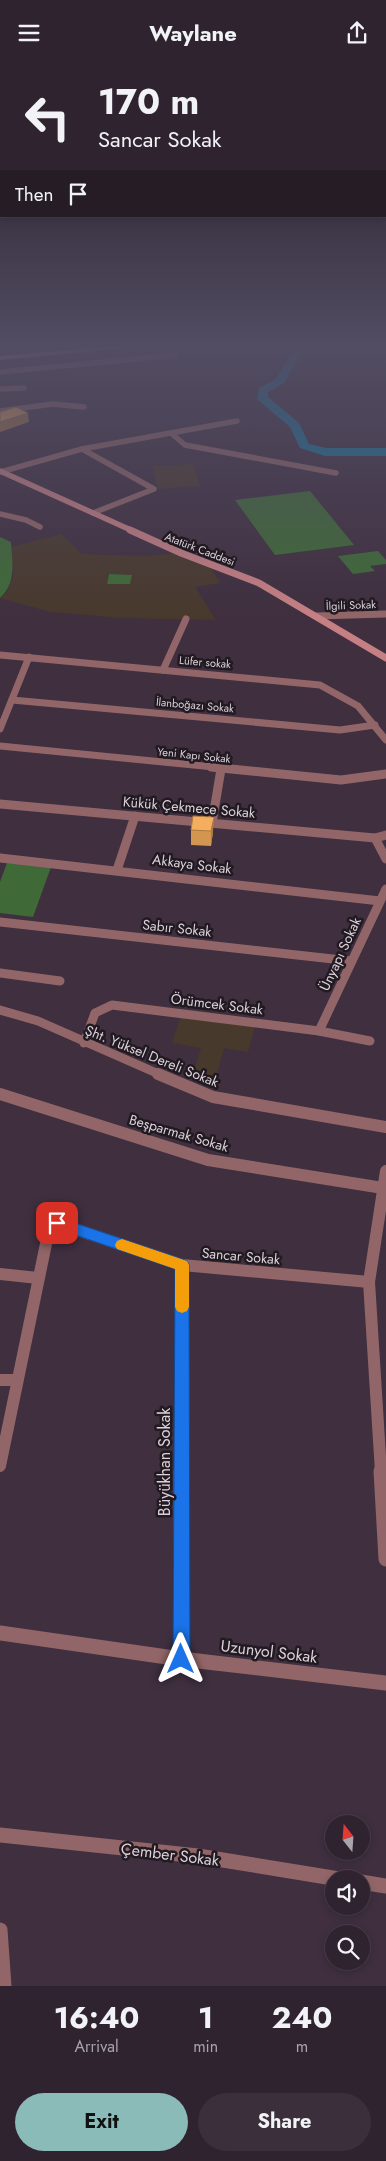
<!DOCTYPE html>
<meta charset="utf-8">
<style>
body{margin:0;font-family:Jost,sans-serif;background:#3b2f3b;color:#f1f3f6;height:100vh;display:flex;flex-direction:column;font-size:19px;white-space:nowrap}
*{box-sizing:border-box;margin:0}
p{font-size:16px;color:#a7a4aa}
.icon{flex:none;width:28px;height:28px;fill:none;stroke:currentColor;stroke-width:2;stroke-linecap:round;stroke-linejoin:round}
.map{position:relative;height:1921px;overflow:hidden}
.sheet{display:flex;flex-direction:column;background:#2f232f;flex:1}
.sheet>*{flex:none}
.guide{position:absolute;left:0px;top:0px;width:386px;height:152px;box-shadow:0 2px 8px #0003,0 0 0 1px #4a404b;background:#2f232f;color:#f1f3f6;overflow:hidden}
.needle{width:32px;rotate:343deg}
.controls{position:absolute;left:325px;top:1750px;display:grid;gap:10px}
.controls a{display:grid;place-items:center;width:45px;height:45px;border-radius:50%;background:#2f232f;box-shadow:0 2px 8px #0003,0 0 0 1px #4a404b;font-size:25px}
.pin{position:absolute;display:grid;place-items:center;width:42px;height:42px;color:#fff;margin:-21px;border-radius:10px;box-shadow:0 2px 8px #0006}
.me{position:absolute;width:55px;margin:-28px;rotate:0deg;stroke-linejoin:round;filter:drop-shadow(0 0 4px #0008)}
.turn{display:flex;align-items:center;gap:18px;height:105px;padding:0 15px;font-size:22px}
.turn .icon{width:65px;height:65px;stroke-width:2.5}
.turn b{display:block;font-size:35px;line-height:42px}
.then{display:flex;align-items:center;height:48px;padding:0 15px;background:#0003;gap:10px;font-size:19px}
.eta{display:flex;justify-content:space-evenly;align-items:center;height:85px;text-align:center}
.eta b{font-size:30px;font-weight:700;line-height:35px}
.primary-button{display:flex;gap:10px;margin-top:auto;padding:10px 15px}
.primary-button a{flex:1;height:58px;border-radius:30px;background:#8bbbb9;color:#111;font-size:20px;font-weight:700;line-height:58px;text-align:center}
.primary-button a+a{background:#3b2f3b;color:#f1f3f6}
header{display:flex;justify-content:space-between;align-items:center;height:65px;padding:0 15px;background:#2f232f;font-size:22px;font-weight:700}
.map>svg:first-child{display:block}
</style>
<header><svg class="icon" aria-label="menu" viewBox="0 0 24 24"><path d="M4 6h16M4 12h16M4 18h16"/></svg>Waylane<svg class="icon" aria-label="share" viewBox="0 0 24 24"><path d="M12 15V3M7 8l5-5 5 5M5 13v7h14v-7"/></svg></header>
<div class="map">
<svg width="386" height="1921" viewBox="0 0 386 1921">
<rect width="100%" height="100%" fill="#3f2f3f"/>
<g fill="#48392d">
<polygon points="193,399 200,421 158,424 152,401"/>
<polygon points="61,469 82,489 141,491 181,488 208,498 220,518 195,522 216,555 120,553 50,547 0,533 7,527 13,512 11,482"/>
<polygon points="181,950 255,962 248,987 224,983 215,1016 192,1012 201,983 172,978"/>
</g>
<g fill="#3f6a37">
<polygon points="310,426 354,480 275,490 235,435"/>
<path d="M0,472L11,477C12,497 17,518 0,533Z"/>
<polygon points="378,486 386,495 386,499 370,501 375,506 353,509 338,491"/>
<polygon points="109,509 132,510 130,519 107,519"/>
<polygon points="7,798 51,802 33,852 0,848 0,817"/>
</g>
<g fill="none" stroke-linecap="round" stroke-linejoin="round">
<polygon fill="#12779d" fill-rule="evenodd" points="297,284 302,287 284,318 268,327 268,332 299,358 309,379 326,383 386,383 386,391 325,391 300,383 290,362 258,335 257,333 259,323 276,314 293,285"/>
<g stroke="#926668" stroke-width="5.5">
<polyline points="0,307 176,290"/>
<polyline points="0,324 24,323"/>
<polyline points="0,346 53,339 84,342"/>
<polyline points="171,368 185,380 336,408"/>
<polyline points="82,384 154,424 93,448"/>
<polyline points="0,407 82,384 237,356"/>
<polyline points="0,449 26,455 40,462"/>
</g>
<g stroke="#926668" stroke-width="7">
<polyline points="316,551 386,549"/>
<polyline points="0,590 320,620 358,641 386,675"/>
<polyline points="163,605 186,554"/>
<polyline points="12,635 340,665 375,660"/>
<polyline points="0,664 29,592"/>
<polyline points="0,681 224,703"/>
</g>
<g stroke="#926668" stroke-width="9">
<polyline points="211,702 341,715 386,709"/>
<polyline points="0,739 375,773 386,770"/>
<polyline points="212,758 221,704"/>
<polyline points="375,773 386,794"/>
<polyline points="0,793 380,836"/>
<polyline points="117,805 135,751"/>
<polyline points="0,857 351,896"/>
<polyline points="0,908 60,916"/>
<polyline points="0,945 38,956 161,1010"/>
<polyline points="319,966 386,824"/>
<polyline points="84,978 95,948 112,940 319,966 370,976"/>
</g>
<g stroke="#926668" stroke-width="12">
<polyline points="158,1009 213,1032 386,1062"/>
<polyline points="0,1029 208,1095 383,1123"/>
<polyline points="0,1209 38,1213"/>
<polyline points="0,1315 16,1315"/>
<polyline points="0,1401 47,1174 57,1158 182,1200 369,1217"/>
<polyline points="181,1407 182,1200"/>
<polyline points="381,1407 369,1217 386,1106"/>
</g>
<g stroke="#926668" stroke-width="15">
<polyline points="381,1406 386,1494"/>
<polyline points="0,1568 181,1594 386,1618"/>
<polyline points="181,1594 181,1406"/>
<polyline points="0,1770 198,1791 339,1814"/>
<polyline points="361,1817 386,1821"/>
<polyline points="0,1865 4,1921"/>
</g>
<polyline stroke="#c68084" stroke-width="5.5" points="0,406 133,466"/>
<polyline stroke="#c68084" stroke-width="7" points="130,465 181,488 259,518 386,593"/>
<polygon fill="#f2a5a8" fill-rule="evenodd" points="105,282 137,282 0,295 0,291"/>
</g>
<polygon fill="#d39651" points="193,751 213,767 211,781 191,780 191,765"/>
<g fill="#ac7a42">
<polygon points="28,348 29,357 0,367 0,357"/>
<polygon points="214,752 213,767 211,781 211,766"/>
</g>
<g fill="#f5ae5e" stroke="#ac7a42">
<polygon points="16,342 28,348 0,357 0,347"/>
<polygon points="193,751 214,752 211,766 191,765"/>
</g>
<linearGradient id="sky" x2="0" y2="1"><stop stop-color="#231a23"/><stop offset="0.51" stop-color="#524d63"/><stop offset="1" stop-color="#524d63" stop-opacity="0"/></linearGradient>
<rect width="386" height="551" fill="url(#sky)"/>
<polygon fill="#1a73e8" stroke="#114b97" points="57,1152 182,1194 187,1196 189,1200 190,1594 187,1600 181,1602 175,1600 173,1594 175,1204 52,1162 50,1158 52,1154"/>
<polygon fill="#f59e0b" points="122,1174 187,1196 189,1200 189,1242 187,1246 182,1248 177,1246 175,1242 175,1204 117,1184 115,1180 117,1176"/>
<g text-anchor="middle" stroke-width="5" stroke-linejoin="round" paint-order="stroke">
<g font-size="11" fill="#dcd1db" stroke="#211a21">
<text transform="translate(200 484) rotate(21)" y="4">Atatürk Caddesi</text>
<text transform="translate(351 540) rotate(-2)" y="4">İlgili Sokak</text>
<text transform="translate(205 597) rotate(5)" y="4">Lüfer sokak</text>
<text transform="translate(195 640) rotate(5)" y="4">İlanboğazı Sokak</text>
<text transform="translate(194 690) rotate(6)" y="4">Yeni Kapı Sokak</text>
</g>
<g font-size="14" fill="#dcd1db" stroke="#211a21">
<text transform="translate(189 742) rotate(5)" y="5">Kükük Çekmece Sokak</text>
<text transform="translate(192 799) rotate(7)" y="5">Akkaya Sokak</text>
<text transform="translate(177 863) rotate(6)" y="5">Sabır Sokak</text>
<text transform="translate(340 889) rotate(-65)" y="5">Ünyapı Sokak</text>
<text transform="translate(217 939) rotate(7)" y="5">Örümcek Sokak</text>
<text transform="translate(152 991) rotate(22)" y="5">Şht. Yüksel Dereli Sokak</text>
<text transform="translate(179 1068) rotate(16)" y="5">Beşparmak Sokak</text>
<text transform="translate(241 1191) rotate(5)" y="5">Sancar Sokak</text>
</g>
<g font-size="16" fill="#dcd1db" stroke="#211a21">
<text transform="translate(164 1397) rotate(-90)" y="6">Büyükhan Sokak</text>
<text transform="translate(269 1586) rotate(7)" y="6">Uzunyol Sokak</text>
<text transform="translate(170 1789) rotate(7)" y="6">Çember Sokak</text>
</g>
</g>
</svg>
<div class="controls">
<a><svg class="needle" viewBox="-14 -14 28 28"><path d="M0-13l5 13h-10z" fill="#e53935"/><path d="M0 13l5-13h-10z" fill="#a7a4aa"/></svg></a>
<a><svg class="icon" aria-label="sound" viewBox="0 0 24 24"><path d="M4 9h4l5-4v14l-5-4H4zM17 9q2 3 0 6"/></svg></a>
<a><svg class="icon" aria-label="search" viewBox="0 0 24 24"><circle cx="10" cy="10" r="6"/><path d="M15 15l6 6"/></svg></a>
</div>
<div class="pin" style="left:57px;top:1158px;background:#d93025"><svg class="icon" aria-label="arrive" viewBox="0 0 24 24"><path d="M6 21V4h12l-3 4 3 4H6"/></svg></div>
<svg class="me" style="left:181px;top:1594px" viewBox="-20 -20 40 40"><path d="M0-17L14 15 0 8-14 15z" fill="#1a73e8" stroke="#fff" stroke-width="4"/></svg>
<div class="guide">
<div class="turn"><svg class="icon" aria-label="left" viewBox="0 0 24 24"><path d="M17 20v-9H6M10 6l-5 5 5 5"/></svg><div><b>170 m</b>Sancar Sokak</div></div>
<div class="then">Then<svg class="icon" aria-label="arrive" viewBox="0 0 24 24"><path d="M6 21V4h12l-3 4 3 4H6"/></svg></div>
</div>
</div>
<section class="sheet">
<div class="eta">
<div><b>16:40</b><p>Arrival</p></div>
<div><b>1</b><p>min</p></div>
<div><b>240</b><p>m</p></div>
</div>
<div class="primary-button"><a>Exit</a><a>Share</a></div>
</section>
